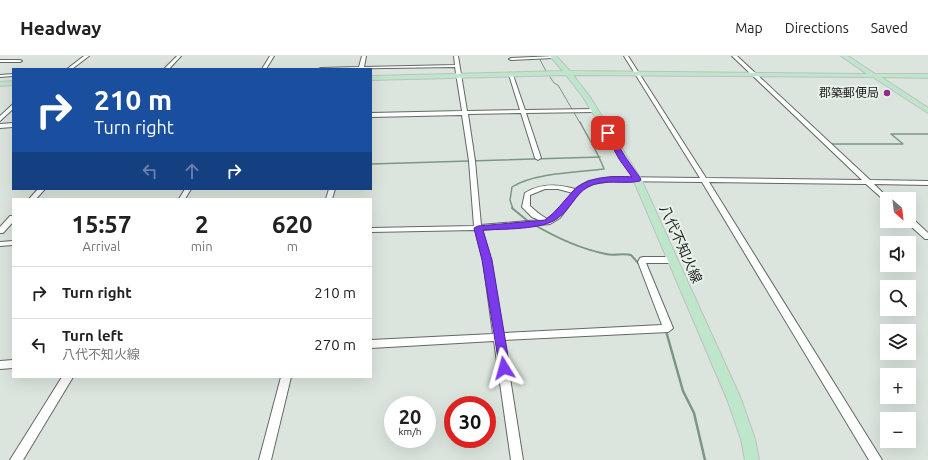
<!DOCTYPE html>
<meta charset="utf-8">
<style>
body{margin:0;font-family:Ubuntu,"Noto Sans JP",sans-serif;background:#f6f6f6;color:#202124;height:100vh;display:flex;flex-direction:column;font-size:15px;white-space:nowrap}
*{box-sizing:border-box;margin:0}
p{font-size:13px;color:#757577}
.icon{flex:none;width:22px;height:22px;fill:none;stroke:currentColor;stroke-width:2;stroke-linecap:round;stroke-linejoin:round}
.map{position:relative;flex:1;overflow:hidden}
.drawer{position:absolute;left:12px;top:142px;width:360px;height:180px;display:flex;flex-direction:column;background:#fff;border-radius:0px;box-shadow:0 4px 16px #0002}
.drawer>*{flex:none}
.hud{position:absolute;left:12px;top:12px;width:360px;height:122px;border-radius:0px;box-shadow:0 4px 16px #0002;background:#1a4fa0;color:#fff;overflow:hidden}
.needle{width:26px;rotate:152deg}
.controls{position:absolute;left:880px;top:136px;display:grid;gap:8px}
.controls a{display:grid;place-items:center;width:36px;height:36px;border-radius:0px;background:#fff;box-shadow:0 4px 16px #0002;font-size:20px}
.speed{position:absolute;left:384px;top:340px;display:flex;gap:8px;font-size:20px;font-weight:700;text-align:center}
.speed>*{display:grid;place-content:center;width:52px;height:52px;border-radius:50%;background:#fff;box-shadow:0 4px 16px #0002;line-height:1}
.speed small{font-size:10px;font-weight:400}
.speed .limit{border:6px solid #d22;background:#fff;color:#111}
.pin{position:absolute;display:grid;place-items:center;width:34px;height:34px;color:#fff;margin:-17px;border-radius:8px;box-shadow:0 2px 6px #0006}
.me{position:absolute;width:44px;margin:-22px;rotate:352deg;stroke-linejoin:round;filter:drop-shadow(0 0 3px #0008)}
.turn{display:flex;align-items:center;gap:14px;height:84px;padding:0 16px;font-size:18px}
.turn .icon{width:52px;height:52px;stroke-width:2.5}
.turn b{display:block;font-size:28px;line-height:34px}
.lanes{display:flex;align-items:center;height:38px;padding:0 16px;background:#0003;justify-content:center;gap:20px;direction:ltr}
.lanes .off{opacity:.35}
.eta{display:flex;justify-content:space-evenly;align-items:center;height:68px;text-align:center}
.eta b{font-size:24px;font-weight:600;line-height:28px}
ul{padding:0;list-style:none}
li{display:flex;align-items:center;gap:12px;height:52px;padding:0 16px;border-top:1px solid #e0e0e0}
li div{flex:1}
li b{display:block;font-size:15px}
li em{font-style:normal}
header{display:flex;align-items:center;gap:24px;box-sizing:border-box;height:56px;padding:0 20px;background:#fff;border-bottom:1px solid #e0e0e0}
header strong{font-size:19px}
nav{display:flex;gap:22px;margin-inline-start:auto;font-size:14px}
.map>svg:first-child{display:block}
</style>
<header>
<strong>Headway</strong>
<nav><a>Map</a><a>Directions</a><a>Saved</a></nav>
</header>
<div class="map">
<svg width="928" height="404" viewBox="0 0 928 404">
<rect width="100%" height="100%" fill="#dbe5de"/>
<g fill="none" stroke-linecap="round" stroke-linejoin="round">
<g stroke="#7a9783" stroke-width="1">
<polyline points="539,2 546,15"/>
<polyline points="550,21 554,27 558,29 580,67"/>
</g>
<g stroke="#7a9783" stroke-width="1.5">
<polyline points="832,88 903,88 891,78 928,78"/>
<polyline points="371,108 600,101"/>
<path d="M513,153L510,144L512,131C533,117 578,116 604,113C598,96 588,82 580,66"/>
</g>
<g stroke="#7a9783" stroke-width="2">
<polyline points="512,152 529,166"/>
<path d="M533,168C555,181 581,193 606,198C614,200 623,197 631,199L639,208"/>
</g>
<polyline stroke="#7a9783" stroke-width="2.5" points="666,275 683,335 694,357 705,404"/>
<g stroke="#616a64" stroke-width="2">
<g id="minor">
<polygon points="84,0 89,0 72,13 67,13"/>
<polygon points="177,0 181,0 169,13 164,13"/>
<polygon points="270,0 274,0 266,13 262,13"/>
<path d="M362,0H366L364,11L455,9L454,0H458L467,55L520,54L509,19L511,18L513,19L525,54L596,53V55L594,56L526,57L541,102L538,104L535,102L521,57L468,58L475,105L481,169L539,164L532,161L522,151L525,137C541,127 558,128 575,133L578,131L589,125L612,121L700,122L624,0H628L706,122L862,124L732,0H737L870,124L928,125V129L874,128L889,143H887V146L885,145L866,128L709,126L882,404H869L702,126L612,125L593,128L582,133L560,162L550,168L482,174L491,204L503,277L662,269L638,206L640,202L643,201H672L676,204L672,207H646L673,272L671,274L668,276L504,284L523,404H511L494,285L371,292V284L493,278L483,204L475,174L371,176V172L474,170L469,105L462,59L371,61V57L462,55L455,11L319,13L321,12L359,11ZM545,133H558L573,137L554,158L547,163L538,157L530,150V139Z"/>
<polygon points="555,0 555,1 553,2 511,4 509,3 511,2"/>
<polygon points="0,4 20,4 22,5 20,6 0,6"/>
<polygon points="13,18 13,20 0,21 0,19"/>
<polygon points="13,48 13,53 0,65 0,60"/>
<polygon points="13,67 13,71 0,72 0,68"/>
<polygon points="38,133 45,133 36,143 29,143"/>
<polygon points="185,133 191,133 185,143 179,143"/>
<polygon points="329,133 335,133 332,143 326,143"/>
<polygon points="10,160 13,160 13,166 3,177 0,177 0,171"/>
<polygon points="909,162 912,162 928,177 928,183 925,183 906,166 909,165"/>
<polygon points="13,185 13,189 0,190 0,186"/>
<polygon points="13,304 13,312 0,313 0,305"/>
<polygon points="62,321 73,321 23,404 10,404"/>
<polygon points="281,321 291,321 271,404 259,404"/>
</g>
</g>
<g stroke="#bfc0c0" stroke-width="2">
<g id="major">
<polygon points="550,0 556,0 570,15 867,18 841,0 848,0 875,18 928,18 928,22 881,21 928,52 928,57 873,21 573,19 590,41 641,123 741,343 755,383 759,404 745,404 741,383 727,343 633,123 583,41 566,19 371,24 371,20 563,15"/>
<polygon points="13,25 13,29 0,30 0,26"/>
</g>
</g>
<use href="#minor" fill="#fff" fill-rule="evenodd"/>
<use href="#major" fill="#bee6cb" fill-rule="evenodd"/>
</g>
<path fill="#7c3aed" stroke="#51269a" d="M606,75L611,77L626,102L641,123L640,125C623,129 604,122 588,131C575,138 570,154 558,162C544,174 502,173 483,174L492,204L510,312L508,315L504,317L500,315L482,204L474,172L478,170L545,164C556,156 563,146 573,135C587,120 612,120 632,121L619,103L605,77Z"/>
<circle fill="#992a89" stroke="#e8f2eb" stroke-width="1.5" cx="887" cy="37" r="4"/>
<g text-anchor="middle" stroke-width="4" stroke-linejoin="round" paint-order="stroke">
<g font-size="12" fill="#1c1f1d" stroke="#e8f2eb" text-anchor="end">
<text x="879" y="41">郡築郵便局</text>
</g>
<g font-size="14" fill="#1c1f1d" stroke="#e8f2eb">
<text transform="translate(681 188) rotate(66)" y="5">八代不知火線</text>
</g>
</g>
</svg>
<div class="controls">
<a><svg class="needle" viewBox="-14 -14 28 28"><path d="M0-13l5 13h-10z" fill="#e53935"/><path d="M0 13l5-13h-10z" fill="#757577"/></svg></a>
<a><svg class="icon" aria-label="sound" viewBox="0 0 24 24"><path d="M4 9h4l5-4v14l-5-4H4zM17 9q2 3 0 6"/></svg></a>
<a><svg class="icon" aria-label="search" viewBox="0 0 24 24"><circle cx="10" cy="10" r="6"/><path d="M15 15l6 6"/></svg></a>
<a><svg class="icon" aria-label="layers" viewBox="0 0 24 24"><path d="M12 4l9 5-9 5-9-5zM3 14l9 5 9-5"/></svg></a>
<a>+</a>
<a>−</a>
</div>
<div class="speed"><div>20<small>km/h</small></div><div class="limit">30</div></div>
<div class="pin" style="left:608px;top:77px;background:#d93025"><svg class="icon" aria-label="arrive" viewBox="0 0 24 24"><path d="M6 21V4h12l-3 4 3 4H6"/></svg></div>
<svg class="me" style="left:504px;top:312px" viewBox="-20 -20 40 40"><path d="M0-17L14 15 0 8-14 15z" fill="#7c3aed" stroke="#fff" stroke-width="4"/></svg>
<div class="hud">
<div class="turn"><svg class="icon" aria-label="right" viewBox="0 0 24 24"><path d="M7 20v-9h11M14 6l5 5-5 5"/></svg><div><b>210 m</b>Turn right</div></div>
<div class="lanes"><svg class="icon off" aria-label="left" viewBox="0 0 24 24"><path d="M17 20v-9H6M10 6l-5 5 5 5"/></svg><svg class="icon off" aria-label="ahead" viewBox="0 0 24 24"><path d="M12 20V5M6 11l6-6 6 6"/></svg><svg class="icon" aria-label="right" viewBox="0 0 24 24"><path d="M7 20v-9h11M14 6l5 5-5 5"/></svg></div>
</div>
<section class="drawer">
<div class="eta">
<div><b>15:57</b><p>Arrival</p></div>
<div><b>2</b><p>min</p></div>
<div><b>620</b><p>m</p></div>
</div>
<ul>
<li><svg class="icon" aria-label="right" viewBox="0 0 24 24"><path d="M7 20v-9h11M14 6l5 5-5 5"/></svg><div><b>Turn right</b></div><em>210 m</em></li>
<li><svg class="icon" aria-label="left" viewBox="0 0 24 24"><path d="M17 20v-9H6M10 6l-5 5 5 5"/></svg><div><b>Turn left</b><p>八代不知火線</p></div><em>270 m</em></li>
</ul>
</section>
</div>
